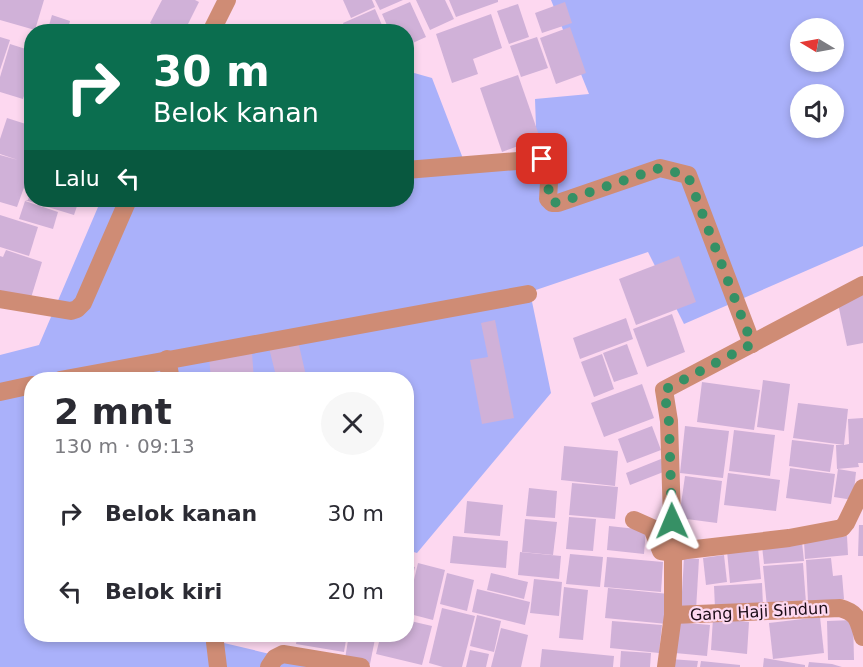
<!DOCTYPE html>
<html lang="id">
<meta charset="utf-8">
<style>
body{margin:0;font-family:"DejaVu Sans",sans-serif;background:#f7f7f7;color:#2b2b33;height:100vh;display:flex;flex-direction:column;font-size:22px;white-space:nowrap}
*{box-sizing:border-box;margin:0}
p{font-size:20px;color:#7c7c81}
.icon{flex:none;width:33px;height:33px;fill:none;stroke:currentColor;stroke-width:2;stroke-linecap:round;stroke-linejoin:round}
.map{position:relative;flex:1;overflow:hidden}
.sheet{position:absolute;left:24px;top:372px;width:390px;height:270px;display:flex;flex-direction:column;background:#fff;border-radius:24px;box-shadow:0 3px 9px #0003}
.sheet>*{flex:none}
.top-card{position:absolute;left:24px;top:24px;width:390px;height:183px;border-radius:24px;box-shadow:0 3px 9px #0003;background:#0b6e4f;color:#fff;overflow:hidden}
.needle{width:39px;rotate:280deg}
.controls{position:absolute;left:790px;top:18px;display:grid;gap:12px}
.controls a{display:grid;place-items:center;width:54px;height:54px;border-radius:50%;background:#fff;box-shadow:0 3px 9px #0003;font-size:30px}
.pin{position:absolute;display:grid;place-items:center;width:51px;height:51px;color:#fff;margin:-26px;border-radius:12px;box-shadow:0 3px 9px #0006}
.me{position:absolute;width:66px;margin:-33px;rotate:359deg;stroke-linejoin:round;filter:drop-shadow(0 0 4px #0008)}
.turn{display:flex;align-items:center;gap:21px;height:126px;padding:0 30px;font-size:27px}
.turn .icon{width:78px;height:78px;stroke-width:2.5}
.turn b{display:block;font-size:42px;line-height:51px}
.then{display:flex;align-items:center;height:57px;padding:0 30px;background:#0003;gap:12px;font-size:22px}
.round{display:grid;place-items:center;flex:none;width:63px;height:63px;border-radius:32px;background:#f7f7f7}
.summary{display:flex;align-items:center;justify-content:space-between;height:102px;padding:0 30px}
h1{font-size:36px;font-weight:700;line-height:45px}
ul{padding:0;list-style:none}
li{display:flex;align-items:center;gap:18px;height:78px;padding:0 30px}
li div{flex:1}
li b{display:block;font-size:22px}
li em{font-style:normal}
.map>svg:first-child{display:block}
</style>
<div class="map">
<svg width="863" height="667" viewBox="0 0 863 667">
<rect width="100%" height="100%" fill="#fdd8f0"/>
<path fill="#aab1fa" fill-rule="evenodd" d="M551,0H863V246L684,324L648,252L530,292L551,393L417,553L407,550L406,380H32V634L222,635L224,643L325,667H0V355L39,345L101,200H406L407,71L432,78L467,169L537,156L535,99L589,94ZM801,28H834V62H801ZM801,94H834V128H801Z"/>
<g fill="#d0b1d8">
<polygon points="0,0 44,0 35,30 0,20"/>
<polygon points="162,0 195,0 199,2 184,32 166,32 150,23"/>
<polygon points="343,0 372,0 375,7 351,18"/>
<polygon points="375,0 403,0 380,10"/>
<polygon points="416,0 445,0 454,19 430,30"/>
<polygon points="449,0 498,0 498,2 456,17"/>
<polygon points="410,2 426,37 406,46 406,32 390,32 382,14"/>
<polygon points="565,2 572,23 542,33 535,13"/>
<polygon points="518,4 529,37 509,44 497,11"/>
<polygon points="375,9 385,32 347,32 343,23"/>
<polygon points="491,14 502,48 473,59 478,74 452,83 436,34"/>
<polygon points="52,15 70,21 67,32 47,32"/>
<polygon points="570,27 586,73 556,84 540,38"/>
<polygon points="0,37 10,40 0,70"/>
<polygon points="537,37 548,68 521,77 510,46"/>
<polygon points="10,44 32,51 32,72 23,99 0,92 0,77"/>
<polygon points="518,75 540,138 502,152 480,88"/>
<polygon points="7,118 32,126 32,165 17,207 0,202 0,155 18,160 0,154 0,139"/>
<polygon points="31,189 32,200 79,200 74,215 25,200 28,200"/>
<polygon points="25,201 58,212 53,229 19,219"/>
<polygon points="0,215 38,227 29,256 0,247"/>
<polygon points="6,250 42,262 30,301 0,291 0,256 3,257"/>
<polygon points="679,256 696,302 636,325 619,279"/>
<polygon points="863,294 863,343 847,346 837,299"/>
<polygon points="672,314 685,352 647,367 633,329"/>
<polygon points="626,318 633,339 580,359 573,338"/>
<polygon points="495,320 514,418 482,424 470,360 488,357 481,323"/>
<polygon points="298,341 307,380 277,380 269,348"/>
<polygon points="627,344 638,374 614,382 603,353"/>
<polygon points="252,353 254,380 211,380 209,356"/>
<polygon points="602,354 614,389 594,397 581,362"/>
<polygon points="763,380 790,384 784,431 757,427"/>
<polygon points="702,382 760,390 754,430 697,422"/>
<polygon points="642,384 654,418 604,437 591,403"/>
<polygon points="798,403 848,409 844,445 849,444 848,419 863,418 863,463 858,463 859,467 837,469 836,445 844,445 793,438"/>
<polygon points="652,426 661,450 627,463 618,439"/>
<polygon points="685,426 729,431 723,478 680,473"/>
<polygon points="734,430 775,435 770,476 729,471"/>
<polygon points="792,440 834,445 830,472 789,466"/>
<polygon points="564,446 618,451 615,486 561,480"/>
<polygon points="661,459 666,471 630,485 626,473"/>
<polygon points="790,468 835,474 831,504 786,498"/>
<polygon points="838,469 856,472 853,500 834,497"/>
<polygon points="728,473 780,480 776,511 724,505"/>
<polygon points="685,476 722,481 717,523 679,518"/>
<polygon points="572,483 618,487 615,519 569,515"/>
<polygon points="529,488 557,491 555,518 526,516"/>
<polygon points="467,501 503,505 500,536 464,533"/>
<polygon points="569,517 596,519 593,551 566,549"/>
<polygon points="525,519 557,522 553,555 522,552"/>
<polygon points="859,525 863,525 863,556 858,556"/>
<polygon points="609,526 646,530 644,554 607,550"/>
<polygon points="453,536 508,541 506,568 450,563"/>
<polygon points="847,536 848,555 805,559 804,541"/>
<polygon points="802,542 804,561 764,564 762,546"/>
<polygon points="758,548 761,579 730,583 727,551"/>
<polygon points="520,552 561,556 559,579 518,575"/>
<polygon points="570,554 603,557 600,587 566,584"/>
<polygon points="724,555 727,582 706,585 703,558"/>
<polygon points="607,557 663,562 661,592 604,587"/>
<polygon points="684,558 699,559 696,610 681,609"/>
<polygon points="831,558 833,576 842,575 844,599 808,602 806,560"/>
<polygon points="418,563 445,570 433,620 406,613"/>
<polygon points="803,563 806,603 767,607 763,566"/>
<polygon points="406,565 415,567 407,599 406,599"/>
<polygon points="447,573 474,580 467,611 440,604"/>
<polygon points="491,573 528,582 524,599 487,590"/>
<polygon points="534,579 562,582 559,616 530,613"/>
<polygon points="762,583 763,606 715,608 714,586"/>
<polygon points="564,587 588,590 583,640 559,638"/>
<polygon points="608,588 669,594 667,624 605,618"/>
<polygon points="477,589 530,602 525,625 472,612"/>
<polygon points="442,608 475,616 462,667 443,667 429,663"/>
<polygon points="477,615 501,621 494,652 470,646"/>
<polygon points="820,617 824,653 773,659 769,623"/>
<polygon points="713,618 749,622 747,654 711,650"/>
<polygon points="406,620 432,626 422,665 376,654 381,634 406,634"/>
<polygon points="853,620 854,660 828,660 827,621"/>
<polygon points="612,621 662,625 659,653 610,648"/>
<polygon points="677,622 710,625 707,656 675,653"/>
<polygon points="501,628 528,635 521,667 491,667"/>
<polygon points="298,634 347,634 344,652 296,644"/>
<polygon points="349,634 376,634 370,664 345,659"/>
<polygon points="542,649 614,656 613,667 540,667"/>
<polygon points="470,650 489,654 486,667 466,667"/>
<polygon points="621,651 651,653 650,667 620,667"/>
<polygon points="764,658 805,665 805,667 763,667"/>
<polygon points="670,659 698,661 697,667 670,667"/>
<polygon points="701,661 740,665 740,667 700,667"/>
<polygon points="809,662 832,664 842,667 808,667"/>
</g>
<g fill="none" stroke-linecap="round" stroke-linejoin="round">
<g stroke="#cf8c75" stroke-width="18">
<polyline points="211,32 227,0"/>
<polyline points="406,170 542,159 549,161 550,166 548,199 552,203 558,203 660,168 688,175 752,344"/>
<polyline points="0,299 71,311 77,309 83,303 128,200"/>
<polyline points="167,359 171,380"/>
<polyline points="60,380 528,294"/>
<polyline points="0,392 32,385"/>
<polyline points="634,520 652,528 661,551 673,553 669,421 664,390 863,285"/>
<path d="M673,615L840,608C858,613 858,620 863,637"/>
<polyline points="214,634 218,667"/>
<polyline points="269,667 275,658 283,654 361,667"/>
<polyline points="666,667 673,615 673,553 687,550 789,538 842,528 846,523 863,488"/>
</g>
</g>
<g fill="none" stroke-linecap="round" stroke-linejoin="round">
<polyline stroke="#369065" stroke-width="10" stroke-dasharray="0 18" points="542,159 549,161 550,166 548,199 552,202 558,203 660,168 688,176 752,344 664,390 669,422 672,521"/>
</g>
<g text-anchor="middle" stroke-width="4.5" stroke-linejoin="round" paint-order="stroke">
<g font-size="16" fill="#1b0c16" stroke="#fdd8f0">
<text transform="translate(759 611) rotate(-3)" y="6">Gang Haji Sindun</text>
</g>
</g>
</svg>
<div class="controls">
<a><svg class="needle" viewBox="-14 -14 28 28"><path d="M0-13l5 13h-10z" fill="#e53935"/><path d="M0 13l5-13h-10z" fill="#7c7c81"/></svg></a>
<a><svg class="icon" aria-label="sound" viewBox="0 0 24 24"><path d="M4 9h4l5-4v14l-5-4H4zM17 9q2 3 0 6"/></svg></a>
</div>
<div class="pin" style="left:542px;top:159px;background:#d93025"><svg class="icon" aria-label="arrive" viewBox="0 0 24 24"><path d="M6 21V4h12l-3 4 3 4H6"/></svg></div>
<svg class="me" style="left:672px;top:521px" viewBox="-20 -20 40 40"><path d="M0-17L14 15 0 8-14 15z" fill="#369065" stroke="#fff" stroke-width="4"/></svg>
<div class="top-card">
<div class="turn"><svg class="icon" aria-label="right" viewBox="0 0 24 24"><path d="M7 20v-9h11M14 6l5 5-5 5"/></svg><div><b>30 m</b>Belok kanan</div></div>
<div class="then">Lalu<svg class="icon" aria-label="left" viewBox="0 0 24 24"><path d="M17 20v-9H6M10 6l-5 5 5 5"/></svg></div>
</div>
<section class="sheet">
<div class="summary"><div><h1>2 mnt</h1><p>130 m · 09:13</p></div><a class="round"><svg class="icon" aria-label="close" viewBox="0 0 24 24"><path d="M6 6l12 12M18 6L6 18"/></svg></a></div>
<ul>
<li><svg class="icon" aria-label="right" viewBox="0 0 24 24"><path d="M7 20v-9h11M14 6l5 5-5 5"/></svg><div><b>Belok kanan</b></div><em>30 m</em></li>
<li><svg class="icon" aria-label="left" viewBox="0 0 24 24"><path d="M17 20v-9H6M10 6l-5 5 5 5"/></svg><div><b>Belok kiri</b></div><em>20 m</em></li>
</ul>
</section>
</div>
